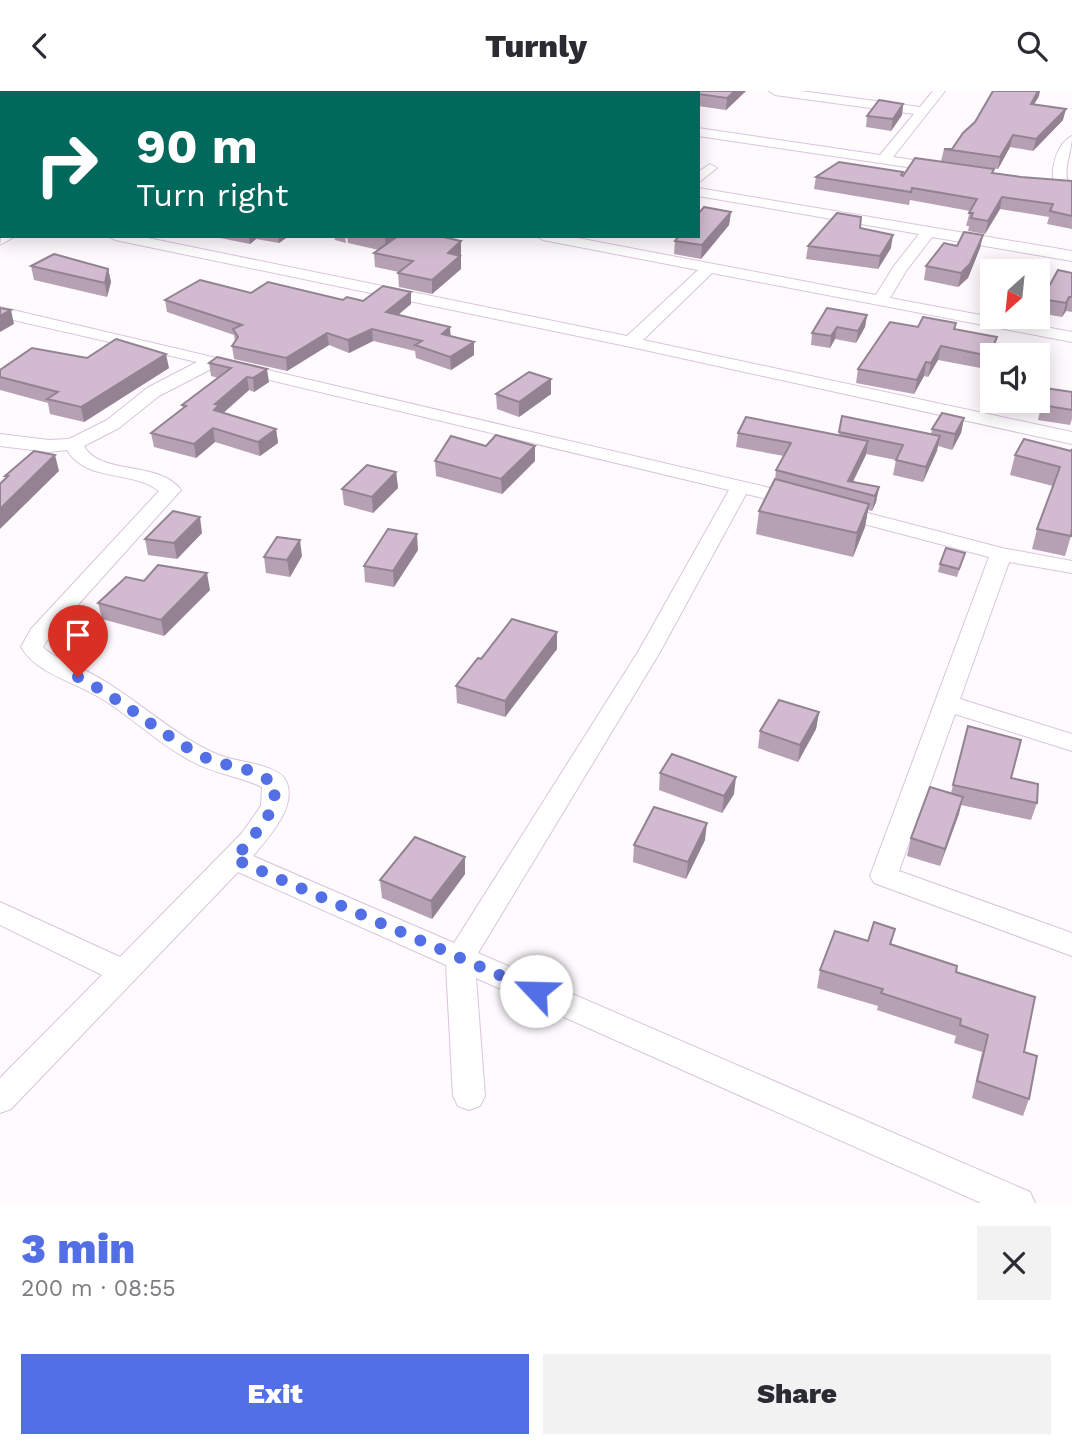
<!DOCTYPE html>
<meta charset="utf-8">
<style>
body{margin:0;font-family:"Work Sans",sans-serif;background:#f2f2f3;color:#2b2b33;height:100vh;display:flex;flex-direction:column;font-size:26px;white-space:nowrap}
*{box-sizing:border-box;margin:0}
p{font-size:23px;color:#7c7c81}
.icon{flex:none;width:38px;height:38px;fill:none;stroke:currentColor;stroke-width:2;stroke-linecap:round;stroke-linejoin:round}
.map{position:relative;height:1112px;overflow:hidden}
.details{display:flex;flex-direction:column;background:#fff;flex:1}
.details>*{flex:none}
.hud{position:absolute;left:0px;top:0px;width:700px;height:147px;box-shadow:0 4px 18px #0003;background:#00695c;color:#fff;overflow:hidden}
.needle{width:46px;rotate:207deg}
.fabs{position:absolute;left:980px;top:168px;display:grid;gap:14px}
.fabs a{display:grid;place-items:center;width:70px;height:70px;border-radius:0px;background:#fff;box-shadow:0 4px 18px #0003;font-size:35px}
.pin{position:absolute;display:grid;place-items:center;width:60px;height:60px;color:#fff;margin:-72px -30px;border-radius:50% 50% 50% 0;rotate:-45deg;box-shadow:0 0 7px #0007}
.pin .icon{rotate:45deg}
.me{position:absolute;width:77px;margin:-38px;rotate:294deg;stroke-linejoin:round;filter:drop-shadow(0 0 5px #0008)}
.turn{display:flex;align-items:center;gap:24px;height:147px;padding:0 21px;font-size:32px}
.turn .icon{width:91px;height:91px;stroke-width:2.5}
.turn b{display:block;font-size:49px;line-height:60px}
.round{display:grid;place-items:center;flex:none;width:74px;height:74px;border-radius:0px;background:#f2f2f3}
.summary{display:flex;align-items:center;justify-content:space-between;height:119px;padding:0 21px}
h1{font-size:42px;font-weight:800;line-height:52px;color:#536fe5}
.button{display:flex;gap:14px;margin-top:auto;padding:14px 21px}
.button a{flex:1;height:80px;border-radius:0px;background:#536fe5;color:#fff;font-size:28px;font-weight:800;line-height:80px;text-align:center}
.button a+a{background:#f2f2f3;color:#2b2b33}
header{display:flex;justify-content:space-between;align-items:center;height:91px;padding:0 21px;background:#fff;font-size:32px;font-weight:800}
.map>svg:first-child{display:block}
</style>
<header><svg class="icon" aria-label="back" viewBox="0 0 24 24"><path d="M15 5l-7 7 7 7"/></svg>Turnly<svg class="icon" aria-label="search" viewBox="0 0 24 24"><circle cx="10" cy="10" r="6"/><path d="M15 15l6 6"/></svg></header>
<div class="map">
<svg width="1072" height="1112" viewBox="0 0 1072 1112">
<rect width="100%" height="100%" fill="#fefafe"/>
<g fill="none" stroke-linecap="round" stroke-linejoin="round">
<g stroke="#d9c5db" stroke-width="2">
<g id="street">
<polygon points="85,0 106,0 107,2 86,2"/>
<polygon points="434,0 455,0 456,2 435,2"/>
<polygon points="769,0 801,0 920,16 933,0 945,0 893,66 941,73 948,77 941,81 698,45 698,37 880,64 914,23 775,4"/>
<polygon points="0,41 2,42 2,50 0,49"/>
<path d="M1072,45C1072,62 1062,78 1069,94L1062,98L1055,94C1049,79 1057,52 1072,45Z"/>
<polygon points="710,73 717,77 698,92 698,81"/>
<polygon points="698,97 1072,160 1072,170 932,146 906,180 890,207 1072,241 1072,251 712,182 643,249 1072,341 1072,353 631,256 115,149 108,145 138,145 627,245 698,179 543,149 536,145 567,145 876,204 894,175 919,143 698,105"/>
<rect x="0" y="120" width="2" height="9"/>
<polygon points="2,143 2,145 16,145 0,154"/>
<path d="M0,216L804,405L807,409L804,413L797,415L746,403L660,561L478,862L1030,1101L1035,1112H981L476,887L485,1005L480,1015L469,1019L458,1015L453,1005L446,874L238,781L11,1018L0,1022V987L102,884L0,834V811L120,866L242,742L261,715L262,696C239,685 214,683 191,670C157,652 130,624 97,605C72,590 36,582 21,556L31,538L159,400C133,379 85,391 67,359L49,361L0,355V343L49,349L69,348L107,329L147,297L197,271L0,226ZM215,276L729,399L638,561L454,852L253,765C268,747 298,715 286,690C280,675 242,671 228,667C183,654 134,604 90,582C76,574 54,568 43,556L49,546L181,399C159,369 100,385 84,355L119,337L159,305Z"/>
<polygon points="837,414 1002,457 1072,470 1072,482 1009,471 960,608 1072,643 1072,660 955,623 899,780 1072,842 1072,865 874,792 870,785 989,466 830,424 827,420 830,416"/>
</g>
</g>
<use href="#street" fill="#fff" fill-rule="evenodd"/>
</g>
<g fill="#b5a1b3">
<polygon points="673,0 746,0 726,19 698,15 698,2 673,2"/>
<polygon points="1039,5 1034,13 1063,29 1033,60 1010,56 998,78 941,70 944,58 952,58"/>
<polygon points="903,13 902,24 891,40 866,36 867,25"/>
<polygon points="0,61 2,62 2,90 0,89"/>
<polygon points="903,81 902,85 993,82 1021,86 1072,90 1072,138 1047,133 1049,126 1000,118 985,143 968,140 969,135 966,135 970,120 910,109 909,114 814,98 816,86"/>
<polygon points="731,121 729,134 701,168 674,163 675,150"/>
<polygon points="860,137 891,157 878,178 806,168 808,155"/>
<polygon points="983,144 980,157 968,187 958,196 924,189 926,175 957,155"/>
<polygon points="210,145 289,145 279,152 256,148 250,153"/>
<polygon points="334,145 345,145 346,152 335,149"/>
<polygon points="347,145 439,145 461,150 461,178 432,203 399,196 398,182 399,181 375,176 374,162 379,159 348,152"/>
<polygon points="31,175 108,178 111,191 107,206 34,189"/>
<polygon points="1072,182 1072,221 1066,220 1062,226 1039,222 1042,208"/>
<polygon points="251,202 411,213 398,224 450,236 450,245 474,251 474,264 451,279 416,267 415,260 373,250 349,262 329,254 287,280 234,268 232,255 235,251 234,244 167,221 165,209"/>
<polygon points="867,224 865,236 856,252 835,248 830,257 811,254 812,242"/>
<polygon points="956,232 955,238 994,259 986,278 938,269 928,286 924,285 914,303 856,292 858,278 918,236"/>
<polygon points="217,266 269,291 254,301 249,299 223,322 276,338 278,352 260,365 215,351 196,367 154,356 151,342 183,317 182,314 218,287 211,285 209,272"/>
<polygon points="87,267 169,277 84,331 50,323 48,312 0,299 0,279"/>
<polygon points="551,288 551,303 519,326 497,318 496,303"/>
<polygon points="1045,297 1072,301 1072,328 1070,334 1038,329"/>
<polygon points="842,325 931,343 932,338 964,327 961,342 952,359 938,355 923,391 893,384 896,369 866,363 853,391 879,396 876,411 872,420 868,419 865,436 853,466 756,443 759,420 775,389 776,379 784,365 736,356 738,342 839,344"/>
<polygon points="1071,360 1071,445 1065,465 1032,458 1037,438 1053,395 1010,384 1015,364"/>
<polygon points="435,370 535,370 502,403 436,385"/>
<polygon points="396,381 398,397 373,422 344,414 342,398"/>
<polygon points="202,442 177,468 148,464 145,448"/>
<polygon points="418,459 394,496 365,491 364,475"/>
<polygon points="965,462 957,486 938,481 940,473"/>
<polygon points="302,465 290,486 266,482 264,466"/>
<polygon points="144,490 210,499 164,545 102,528 98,512"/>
<polygon points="557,558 505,626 457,612 456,595 481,568"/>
<polygon points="819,621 816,638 798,671 758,657 760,640"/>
<polygon points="968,635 1011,687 1037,712 1031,729 961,714 940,775 907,765 911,747 951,702"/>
<polygon points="660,682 734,703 722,722 659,699"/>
<polygon points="705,749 686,788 633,771 634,754"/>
<polygon points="465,766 465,783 432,828 382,807 380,789"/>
<polygon points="895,838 891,854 956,881 1024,961 1029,1008 1023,1025 972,1007 982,961 954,952 956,945 877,919 878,915 817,897 820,879 868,850"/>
</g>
<g fill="#938392">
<polygon points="633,0 647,0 644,2 630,2"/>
<polygon points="735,0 746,0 726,19 727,7"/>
<polygon points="1038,0 1040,0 1039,5 1028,24 1031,13"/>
<polygon points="903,13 902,24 891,40 893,28"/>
<polygon points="1066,18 1063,29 1033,60 1036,48"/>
<polygon points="1013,44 1010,56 998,78 1000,66"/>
<polygon points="1002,106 1000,118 985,143 988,130"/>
<polygon points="731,121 729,134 701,168 702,154"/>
<polygon points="893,144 891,157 878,178 880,165"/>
<polygon points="983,144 980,157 968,187 958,196 961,182"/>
<polygon points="249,145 256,145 256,148 250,153"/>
<polygon points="278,145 289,145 279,152"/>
<polygon points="388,145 405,145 386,161 385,147"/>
<polygon points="461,150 461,178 432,203 432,189 448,162"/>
<polygon points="108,178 111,191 107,206 105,192"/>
<polygon points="411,201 411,213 387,233 386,221"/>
<polygon points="1069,206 1066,220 1062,226 1066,212"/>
<polygon points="11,219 14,233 0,241 0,225"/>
<polygon points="867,224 865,236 856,252 858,240"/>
<polygon points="450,236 451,249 442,243"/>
<polygon points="837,236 835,248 830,257 831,245"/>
<polygon points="372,238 373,250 349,262 348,249"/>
<polygon points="327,242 329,254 287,280 286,267"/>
<polygon points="997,246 994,259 986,278 989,265"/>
<polygon points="474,251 474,264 451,279 450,266"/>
<polygon points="941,255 938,269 928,286 931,272"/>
<polygon points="166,263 169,277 84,331 81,316"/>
<polygon points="926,271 924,285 914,303 917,289"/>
<polygon points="267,278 269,291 254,301 253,287"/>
<polygon points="247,286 249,299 221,324 214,319 215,313"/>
<polygon points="551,288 551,303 519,326 519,311"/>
<polygon points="964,327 961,342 952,359 955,343"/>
<polygon points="213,337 215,351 196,367 194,353"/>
<polygon points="276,338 278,352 260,365 258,351"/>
<polygon points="940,345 937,360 923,391 926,376"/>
<polygon points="868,350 866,364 849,398 848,390"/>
<polygon points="535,355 535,370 502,403 501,388"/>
<polygon points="55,364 59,380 0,438 0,418"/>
<polygon points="396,381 398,397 373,422 372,406"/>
<polygon points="879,396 876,411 872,420 875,405"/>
<polygon points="869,413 865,436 853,466 857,442"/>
<polygon points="200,426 202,442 177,468 174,452"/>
<polygon points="417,443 418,459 394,496 393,480"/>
<polygon points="300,449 302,465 290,486 287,469"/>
<polygon points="207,482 210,499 164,545 161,529"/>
<polygon points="557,541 557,558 505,626 505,610"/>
<polygon points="819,621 816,638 798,671 800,654"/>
<polygon points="736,686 734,703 722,722 724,705"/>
<polygon points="963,706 959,723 940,775 945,758"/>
<polygon points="707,732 705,749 686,788 688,771"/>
<polygon points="465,766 465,783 432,828 431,810"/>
</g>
<g fill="#d2bbd0" stroke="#938392" stroke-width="2">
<polygon points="581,0 633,0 630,2 579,2"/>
<polygon points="673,0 735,0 727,7 698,3 698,2"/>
<polygon points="993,0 1038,0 1031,13 1066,18 1036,48 1013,44 1000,66 944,58 952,58 963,42 975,31"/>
<polygon points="879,9 903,13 893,28 867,25"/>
<polygon points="0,61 2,62 2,78 0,77"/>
<polygon points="915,67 994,78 992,82 1021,86 1072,90 1072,125 1050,120 1053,113 1002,106 988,130 971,127 973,122 969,122 977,108 912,97 911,101 816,86 839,71 903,81 901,84 903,85"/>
<polygon points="704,116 731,121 702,154 675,150 679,145 698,145 698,123"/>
<polygon points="837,122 861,126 860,137 893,144 880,165 808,155"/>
<polygon points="964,141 983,144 970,173 961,182 926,175 944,152 957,155"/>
<polygon points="398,145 439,145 461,150 448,162 460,165 432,189 398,182 413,170 374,162"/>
<polygon points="54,163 108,178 105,192 31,175"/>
<polygon points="1058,179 1072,182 1072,206 1069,206 1066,212 1042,208"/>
<polygon points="200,189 251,202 268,191 343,209 347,206 363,210 383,195 411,201 386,221 450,236 442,243 474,251 450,266 415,254 422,250 372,238 348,249 327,242 286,267 232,255 238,246 233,238 242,234 165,209"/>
<polygon points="0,217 11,219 0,225"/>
<polygon points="827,217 867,224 858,240 837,236 831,245 812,242"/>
<polygon points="923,226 956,232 954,238 997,246 989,265 941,255 931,272 926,271 917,289 858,278 890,231 918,236"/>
<polygon points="116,248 166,263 81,316 47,308 58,301 0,286 0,279 32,257 87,267"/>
<polygon points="217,266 267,278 253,287 247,286 215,313 219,314 214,319 276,338 258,351 213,337 194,353 151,342 186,315 182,314 231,277 209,272"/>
<polygon points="529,281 551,288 519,311 496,303"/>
<polygon points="1045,297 1072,301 1072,319 1042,314"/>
<polygon points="942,322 964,327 955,343 932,338"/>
<polygon points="842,325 940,345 926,376 896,369 903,354 839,341"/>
<polygon points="746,326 868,350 848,390 879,396 875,405 776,379 791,352 738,342"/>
<polygon points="496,344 535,355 501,388 435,370 451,345 486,355"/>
<polygon points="1024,348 1071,360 1072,358 1072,437 1071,445 1037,438 1060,376 1015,364"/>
<polygon points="34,360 55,364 0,418 0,393 8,385 5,385"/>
<polygon points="367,374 396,381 372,406 342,398"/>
<polygon points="775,388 869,413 857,442 759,420"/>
<polygon points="173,420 200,426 174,452 145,448"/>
<polygon points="388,438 417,443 393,480 364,475"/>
<polygon points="277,446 300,449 287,469 264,466"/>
<polygon points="946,457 965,462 959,478 940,473"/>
<polygon points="158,474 207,482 161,529 98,512 126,486 144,490"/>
<polygon points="512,528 557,541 505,610 456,595 478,567 481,568"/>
<polygon points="779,609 819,621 800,654 760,640"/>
<polygon points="968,635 1021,649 1011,687 1038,693 1037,712 953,694"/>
<polygon points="672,663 736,686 724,705 660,682"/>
<polygon points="930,696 963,706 945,758 911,747"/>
<polygon points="654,716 707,732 688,771 634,754"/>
<polygon points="415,746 465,766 431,810 380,789"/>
<polygon points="874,831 895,838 890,853 957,875 956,881 1035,906 1024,961 1037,965 1029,1008 977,990 988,944 960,934 961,928 881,902 883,898 820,879 835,840 868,850"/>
</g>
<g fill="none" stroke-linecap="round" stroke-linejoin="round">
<path stroke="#536fe5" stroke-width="12" stroke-dasharray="0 21.6" d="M78,586C121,608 157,640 200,664C217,673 233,674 251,680C259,683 267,689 275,692L274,716L251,749L234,768L536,900"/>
</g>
</svg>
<div class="fabs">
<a><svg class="needle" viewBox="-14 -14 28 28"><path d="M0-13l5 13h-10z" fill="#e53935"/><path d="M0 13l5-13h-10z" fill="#7c7c81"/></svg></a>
<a><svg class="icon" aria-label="sound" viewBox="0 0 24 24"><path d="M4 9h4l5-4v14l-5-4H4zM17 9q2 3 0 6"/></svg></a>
</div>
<div class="pin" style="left:78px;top:586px;background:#d93025"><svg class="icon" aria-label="arrive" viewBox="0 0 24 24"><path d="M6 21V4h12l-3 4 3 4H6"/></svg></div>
<svg class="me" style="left:536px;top:900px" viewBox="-20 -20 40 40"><circle r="19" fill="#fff"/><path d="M0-13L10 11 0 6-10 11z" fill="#536fe5"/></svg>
<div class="hud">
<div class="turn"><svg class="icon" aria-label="right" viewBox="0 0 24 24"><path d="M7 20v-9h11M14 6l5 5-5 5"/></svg><div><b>90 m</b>Turn right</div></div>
</div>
</div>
<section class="details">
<div class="summary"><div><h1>3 min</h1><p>200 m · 08:55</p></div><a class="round"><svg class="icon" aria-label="close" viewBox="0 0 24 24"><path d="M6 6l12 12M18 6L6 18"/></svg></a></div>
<div class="button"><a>Exit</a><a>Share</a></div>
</section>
